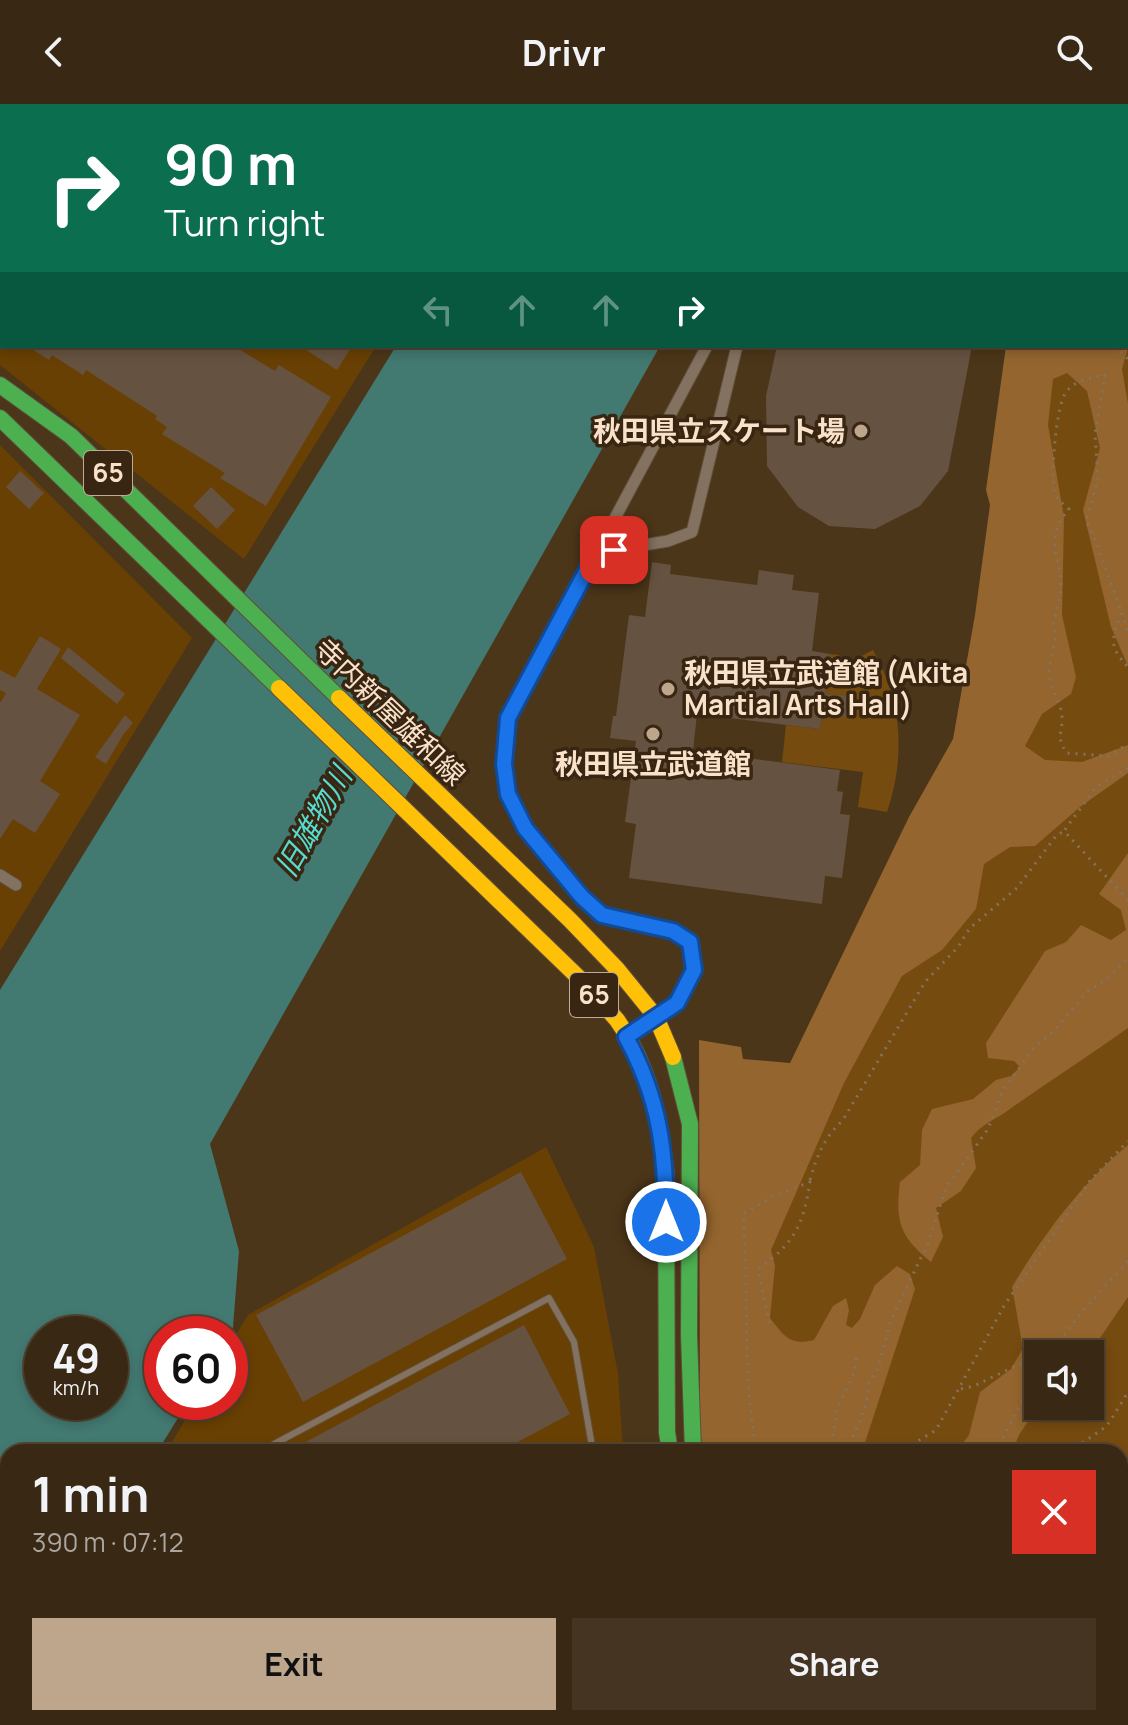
<!DOCTYPE html>
<meta charset="utf-8">
<style>
body{margin:0;font-family:Manrope,"Noto Sans JP",sans-serif;background:#443421;color:#f1f3f6;height:100vh;display:flex;flex-direction:column;font-size:30px;white-space:nowrap}
*{box-sizing:border-box;margin:0}
p{font-size:26px;color:#aba6a0}
.icon{flex:none;width:44px;height:44px;fill:none;stroke:currentColor;stroke-width:2;stroke-linecap:round;stroke-linejoin:round}
.map{position:relative;flex:1;overflow:hidden}
.side{position:absolute;left:0px;top:1340px;width:1128px;height:282px;display:flex;flex-direction:column;background:#392813;border-radius:24px 24px 0 0;box-shadow:0 4px 12px #0003,0 0 0 2px #534433}
.side>*{flex:none}
.guide{position:absolute;left:0px;top:0px;width:1128px;height:244px;box-shadow:0 4px 12px #0003,0 0 0 2px #534433;background:#0b6e4f;color:#fff;overflow:hidden}
.tools{position:absolute;left:1024px;top:1236px;display:grid;gap:16px}
.tools a{display:grid;place-items:center;width:80px;height:80px;border-radius:0px;background:#392813;box-shadow:0 4px 12px #0003,0 0 0 2px #534433;font-size:40px}
.speed{position:absolute;left:24px;top:1212px;display:flex;gap:16px;font-size:40px;font-weight:700;text-align:center}
.speed>*{display:grid;place-content:center;width:104px;height:104px;border-radius:50%;background:#392813;box-shadow:0 4px 12px #0003,0 0 0 2px #534433;line-height:1}
.speed small{font-size:20px;font-weight:400}
.speed .limit{border:12px solid #d22;background:#fff;color:#111}
.pin{position:absolute;display:grid;place-items:center;width:68px;height:68px;color:#fff;margin:-34px;border-radius:16px;box-shadow:0 4px 12px #0006}
.me{position:absolute;width:88px;margin:-44px;rotate:0deg;stroke-linejoin:round;filter:drop-shadow(0 0 6px #0008)}
.turn{display:flex;align-items:center;gap:28px;height:168px;padding:0 32px;font-size:36px}
.turn .icon{width:104px;height:104px;stroke-width:2.5}
.turn b{display:block;font-size:56px;line-height:68px}
.lanes{display:flex;align-items:center;height:76px;padding:0 32px;background:#0003;justify-content:center;gap:40px;direction:ltr}
.lanes .off{opacity:.35}
.round{display:grid;place-items:center;flex:none;width:84px;height:84px;border-radius:0px;background:#443421}
.overview{display:flex;align-items:center;justify-content:space-between;height:136px;padding:0 32px}
h1{font-size:48px;font-weight:700;line-height:60px}
.primary-button{display:flex;gap:16px;margin-top:auto;padding:16px 32px}
.primary-button a{flex:1;height:92px;border-radius:0px;background:#bda68c;color:#111;font-size:32px;font-weight:700;line-height:92px;text-align:center}
.primary-button a+a{background:#443421;color:#f1f3f6}
header{display:flex;justify-content:space-between;align-items:center;height:104px;padding:0 32px;background:#392813;font-size:36px;font-weight:700}
.map>svg:first-child{display:block}
</style>
<header><svg class="icon" aria-label="back" viewBox="0 0 24 24"><path d="M15 5l-7 7 7 7"/></svg>Drivr<svg class="icon" aria-label="search" viewBox="0 0 24 24"><circle cx="10" cy="10" r="6"/><path d="M15 15l6 6"/></svg></header>
<div class="map">
<svg width="1128" height="1621" viewBox="0 0 1128 1621">
<rect width="100%" height="100%" fill="#4c3619"/>
<g fill="#694003">
<polygon points="89,0 525,0 87,2"/>
<polygon points="2,98 2,242 376,242 244,455 0,261"/>
<polygon points="0,341 192,534 0,847"/>
<polygon points="546,1043 594,1143 618,1270 623,1348 166,1348 196,1298 230,1298 230,1241 248,1211"/>
<polygon points="8,1564 8,1614 742,1614 746,1621 0,1621 0,1573"/>
</g>
<g fill="#764b10" fill-rule="evenodd">
<path d="M1128,76V1583L1120,1588V1348H781L736,1193L980,707L1027,284L1126,242ZM1038,1250H1090V1302H1038Z"/>
<path d="M873,546C902,597 906,652 887,708L858,703L863,668L782,658L786,621L820,625L830,550L839,551L846,560Z"/>
</g>
<g fill="#94652e">
<path d="M1022,0H1128V243L1122,265L1128,300V562L1111,523L1083,406L1100,344L1087,287L1067,269L1053,275L1048,321L1064,413L1062,511L1076,573L1071,590L1042,610L1025,642L1045,656L1082,658L1128,641V669L1080,703L1035,742L1010,743L984,760L976,805L942,846L902,872L844,979L771,1146L775,1162L770,1214C784,1232 790,1242 814,1236L833,1202L846,1194L849,1206L846,1221L852,1224L860,1215L875,1181L897,1162L910,1170L915,1185L862,1348H700L699,936L741,943L743,955L790,959L909,713L953,635L975,511L990,401L986,386L1006,242H1126V2H1022Z"/>
<path d="M1128,749V924C1089,952 1049,977 1010,1005C996,1016 982,1019 971,1034L976,1064L961,1087L936,1104L943,1133L931,1158C900,1133 895,1118 900,1078L920,1061L922,1026L932,1005L973,995L996,976L1011,972L1020,963L1014,957L988,954L986,939L1045,847L1066,838L1081,821L1111,836L1126,826L1121,806L1099,790Z"/>
<path d="M1128,1041V1193L1089,1250H1038V1302L1019,1331L1012,1348H956L969,1331L980,1288L1011,1265L1023,1244L1012,1183C1043,1131 1081,1080 1128,1041Z"/>
<polygon points="1122,1399 1128,1406 1128,1488 1120,1496 1120,1401"/>
<polygon points="1128,1549 1128,1621 1052,1621 1048,1614 1120,1614 1120,1554"/>
</g>
<path fill="#427971" fill-rule="evenodd" d="M396,242H660L210,1040L239,1147L233,1223L229,1230H162V1298H188L157,1348H8V1556L0,1565V886ZM42,1230H110V1298H42Z"/>
<g fill="#665240">
<polygon points="27,242 234,242 275,267 279,261 331,293 266,402 220,374 225,369 162,330 167,323 155,315 157,312 151,308 86,266 83,271 52,251 49,256"/>
<polygon points="300,242 352,242 337,266"/>
<polygon points="777,242 972,242 948,367 920,402 875,425 829,422 798,403 767,362 766,292"/>
<polygon points="20,367 44,389 29,405 6,383"/>
<polygon points="211,383 235,406 217,425 193,402"/>
<polygon points="652,458 671,461 670,470 757,481 759,466 794,471 792,486 819,489 812,547 830,550 825,590 852,592 849,613 822,610 820,625 697,610 693,647 840,666 837,687 843,688 840,710 850,711 842,774 825,772 822,800 629,774 636,720 625,718 636,637 610,634 613,612 616,612 629,511 645,513"/>
<polygon points="40,532 61,545 37,585 80,611 40,677 60,690 35,729 13,715 0,735 0,599 6,589 0,586 0,566 15,574"/>
<polygon points="68,543 125,590 117,600 61,554"/>
<polygon points="125,611 133,619 123,631 106,660 95,653"/>
<polygon points="521,1068 567,1155 303,1298 256,1211"/>
<polygon points="524,1221 570,1310 499,1348 287,1348"/>
</g>
<g fill="none" stroke-linecap="round" stroke-linejoin="round">
<g stroke="#604f3b" stroke-width="8">
<g id="lane">
<polyline points="302,0 306,2"/>
<polyline points="259,1348 549,1194 574,1238 593,1348"/>
<polyline points="0,1595 8,1585"/>
<polyline points="179,1621 192,1614"/>
<polyline points="365,1621 379,1614"/>
<polyline points="682,1621 693,1615"/>
</g>
</g>
<g stroke="#604f3b" stroke-width="13">
<g id="street">
<polyline points="596,449 668,437 692,428 737,242"/>
<polyline points="0,771 16,781"/>
<path d="M626,933L677,899L694,866L690,838C660,818 632,825 603,811C578,800 513,713 508,687C502,662 506,638 508,614L707,242"/>
</g>
</g>
<g stroke="#604f3b" stroke-width="18">
<g id="fast">
<polyline points="40,2 41,0"/>
<polyline points="67,2 68,0"/>
<polyline points="0,79 2,78"/>
<polyline points="0,281 71,332 339,594"/>
<polyline points="0,314 279,584"/>
<polyline points="673,953 690,1020 689,1231 693,1348"/>
<polyline points="659,1021 666,1068 667,1328 670,1348"/>
<polyline points="1120,1584 1128,1578"/>
<polyline points="796,1614 800,1621"/>
<polyline points="1070,1621 1082,1614"/>
</g>
</g>
<g stroke="#604f3b" stroke-width="18">
<g id="slow">
<polyline points="0,48 2,46"/>
<path d="M279,584L579,874C591,888 605,902 617,916C638,945 653,986 659,1021"/>
<polyline points="339,594 570,816 617,865 656,913 673,953"/>
<polyline points="815,1614 820,1621"/>
</g>
</g>
<g stroke="#604f3b" stroke-width="18">
<polyline id="jam" points="887,1621 921,1616 955,1621"/>
</g>
<g stroke="#837461" stroke-width="3" stroke-dasharray="2 6" stroke-linecap="butt">
<polyline points="1126,216 1128,215"/>
<polyline points="1115,242 1128,255"/>
<path d="M1121,509C1112,535 1108,542 1128,563"/>
<path d="M1128,526L1095,435L1086,417L1098,374L1095,330L1105,271C1091,274 1075,276 1066,288C1056,302 1051,368 1054,386C1056,395 1062,399 1069,405C1043,435 1060,450 1061,481C1061,494 1056,506 1054,518C1053,524 1056,530 1055,536C1053,547 1050,557 1049,567C1049,586 1062,598 1062,614C1062,634 1056,629 1066,649L1108,652L1128,640"/>
<polyline points="1128,664 1096,683 1064,727 1128,796"/>
<path d="M810,1076C817,1051 824,1034 843,1016L925,878L958,843L970,824L1017,784L1056,732L1064,727"/>
<polyline points="1041,1250 1053,1246"/>
<polyline points="1049,1250 1083,1207 1128,1157"/>
<polyline points="961,1285 974,1282 1038,1251"/>
<path d="M757,1348C741,1270 750,1189 743,1110L773,1092L810,1078C803,1121 795,1139 758,1165L770,1222"/>
<polyline points="831,1348 837,1305 853,1271 857,1252"/>
<polyline points="847,1348 866,1301 869,1278 877,1267 891,1216 928,1139 946,1084 988,1025 1002,988 1032,946 1055,926 1087,888 1107,875 1128,854"/>
<polyline points="908,1348 913,1340 936,1326 1004,1202 1089,1078 1128,1037"/>
<polyline points="995,1348 1038,1268"/>
<polyline points="1069,1348 1107,1322 1128,1288"/>
<polyline points="1120,1485 1128,1476"/>
</g>
<use href="#lane" stroke="#83725f" stroke-width="6"/>
<use href="#street" stroke="#83725f" stroke-width="11"/>
<use href="#fast" stroke="#4caf50" stroke-width="16"/>
<use href="#slow" stroke="#ffc107" stroke-width="16"/>
<use href="#jam" stroke="#c62828" stroke-width="16"/>
</g>
<g fill="none" stroke-linecap="round" stroke-linejoin="round">
<g stroke="#114b97" stroke-width="20">
<path id="route" d="M614,446L596,449L508,614L504,660L508,690L525,724L582,793L602,811L673,827L690,838L694,866L677,899L626,933C660,995 666,1048 666,1118"/>
</g>
<use href="#route" stroke="#1a73e8" stroke-width="14"/>
</g>
<g fill="#bda68c" stroke="#382613" stroke-width="3">
<circle cx="861" cy="327" r="8"/>
<circle cx="668" cy="585" r="8"/>
<circle cx="653" cy="630" r="8"/>
</g>
<g text-anchor="middle" stroke-width="7" stroke-linejoin="round" paint-order="stroke">
<g fill="#382613" stroke="#c0aa93" stroke-width="2">
<rect x="84" y="347" width="48" height="44" rx="6"/>
<rect x="570" y="869" width="48" height="44" rx="6"/>
</g>
<g font-size="26" font-weight="bold" fill="#fae2ca">
<text x="108" y="378">65</text>
<text x="594" y="900">65</text>
</g>
<g font-size="28" font-weight="bold" fill="#fae2ca" stroke="#382613" text-anchor="end">
<text x="845" y="337">秋田県立スケート場</text>
<text x="684" y="579" text-anchor="start">秋田県立武道館 (Akita<tspan x="684" dy="32">Martial Arts Hall)</tspan></text>
<text x="653" y="670" text-anchor="middle">秋田県立武道館</text>
</g>
<g font-size="28" fill="#fae2ca" stroke="#382613">
<text transform="translate(390 608) rotate(44)" y="10">寺内新屋雄和線</text>
</g>
<g font-size="30" font-style="italic" fill="#55dbcf" stroke="#382613">
<text transform="translate(314 718) rotate(-60)" y="10">旧雄物川</text>
</g>
</g>
</svg>
<div class="tools">
<a><svg class="icon" aria-label="sound" viewBox="0 0 24 24"><path d="M4 9h4l5-4v14l-5-4H4zM17 9q2 3 0 6"/></svg></a>
</div>
<div class="speed"><div>49<small>km/h</small></div><div class="limit">60</div></div>
<div class="pin" style="left:614px;top:446px;background:#d93025"><svg class="icon" aria-label="arrive" viewBox="0 0 24 24"><path d="M6 21V4h12l-3 4 3 4H6"/></svg></div>
<svg class="me" style="left:666px;top:1118px" viewBox="-20 -20 40 40"><circle r="17" fill="#1a73e8" stroke="#fff" stroke-width="3"/><path d="M0-11L8 9 0 5-8 9z" fill="#fff"/></svg>
<div class="guide">
<div class="turn"><svg class="icon" aria-label="right" viewBox="0 0 24 24"><path d="M7 20v-9h11M14 6l5 5-5 5"/></svg><div><b>90 m</b>Turn right</div></div>
<div class="lanes"><svg class="icon off" aria-label="left" viewBox="0 0 24 24"><path d="M17 20v-9H6M10 6l-5 5 5 5"/></svg><svg class="icon off" aria-label="ahead" viewBox="0 0 24 24"><path d="M12 20V5M6 11l6-6 6 6"/></svg><svg class="icon off" aria-label="ahead" viewBox="0 0 24 24"><path d="M12 20V5M6 11l6-6 6 6"/></svg><svg class="icon" aria-label="right" viewBox="0 0 24 24"><path d="M7 20v-9h11M14 6l5 5-5 5"/></svg></div>
</div>
<section class="side">
<div class="overview"><div><h1>1 min</h1><p>390 m · 07:12</p></div><a class="round" style="background:#d93025;color:#fff"><svg class="icon" aria-label="close" viewBox="0 0 24 24"><path d="M6 6l12 12M18 6L6 18"/></svg></a></div>
<div class="primary-button"><a>Exit</a><a>Share</a></div>
</section>
</div>
